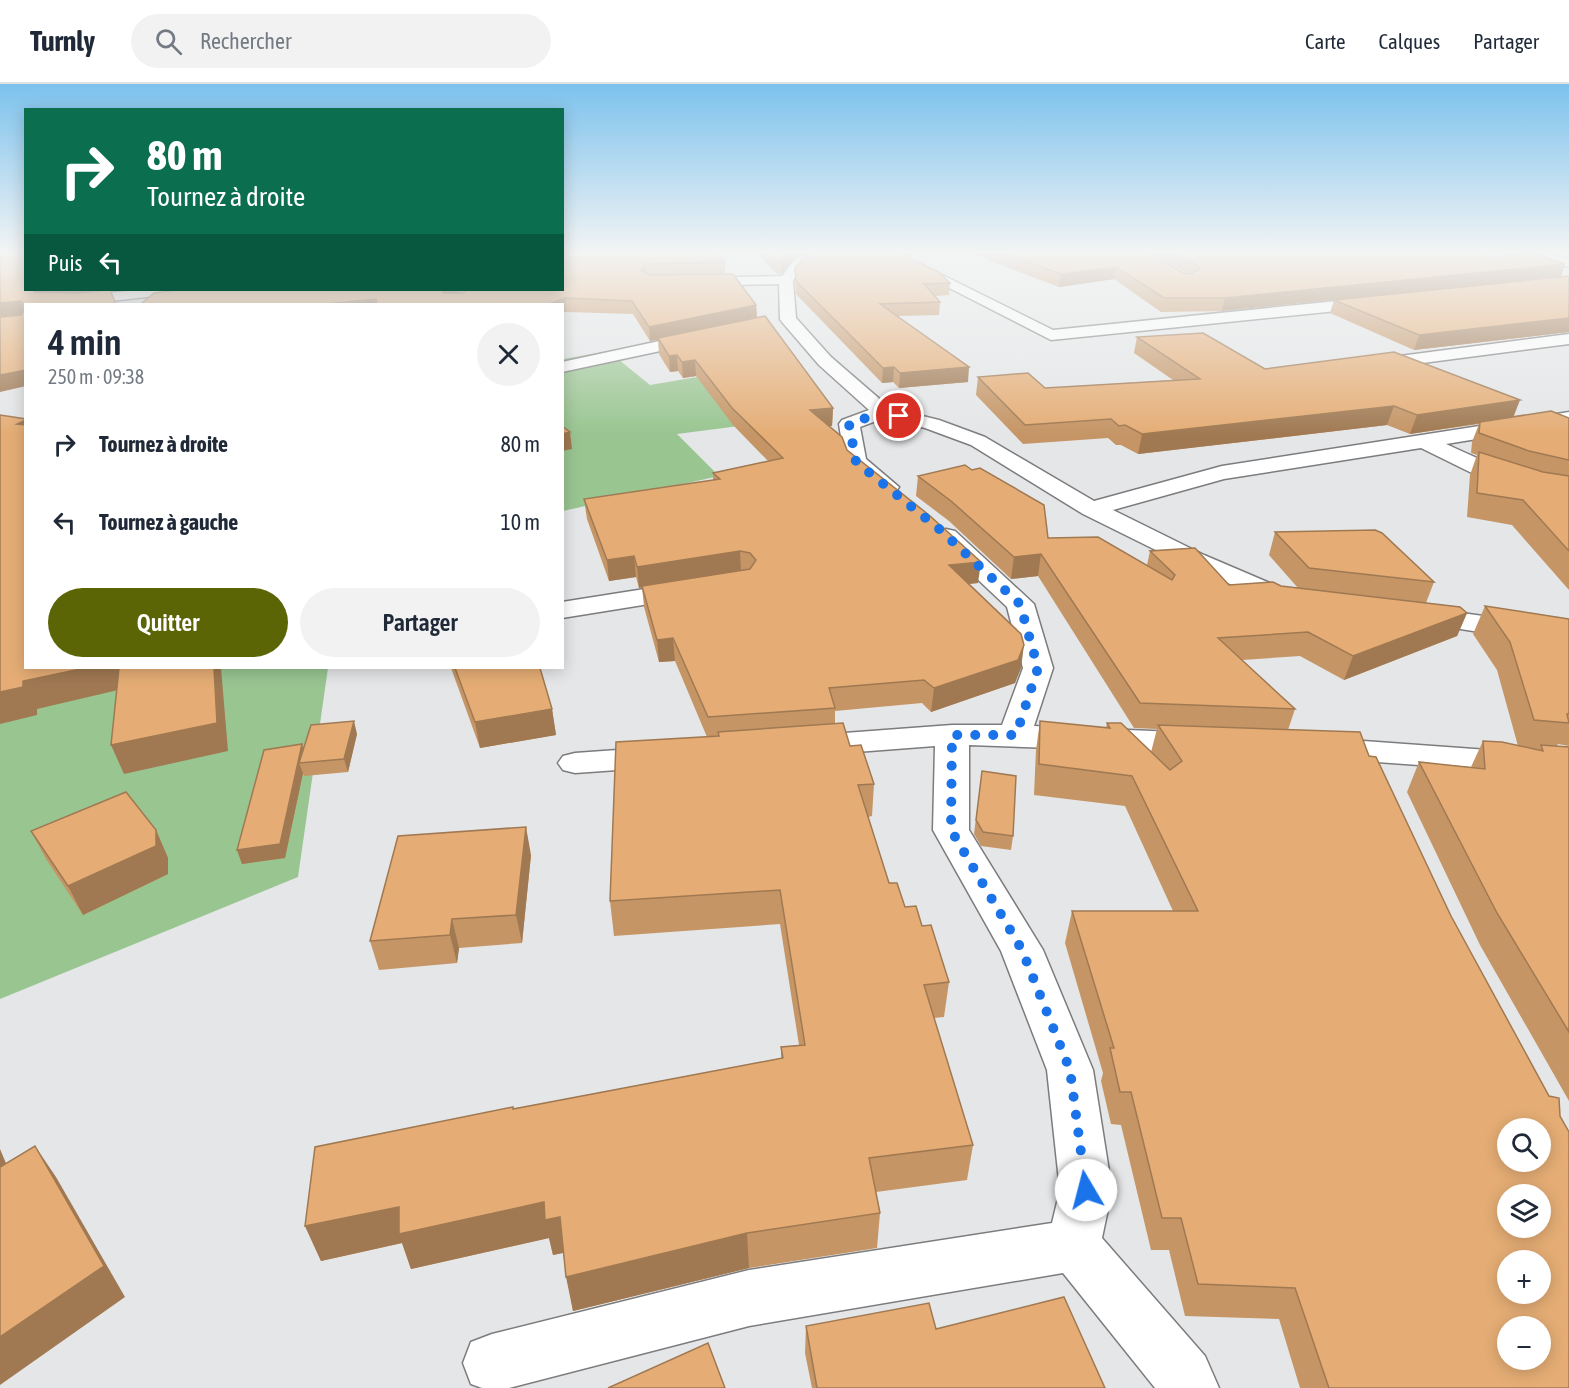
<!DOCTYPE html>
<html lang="fr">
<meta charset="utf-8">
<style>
body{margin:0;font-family:"Asap Condensed",sans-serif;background:#f2f2f3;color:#1f2937;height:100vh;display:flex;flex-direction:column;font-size:22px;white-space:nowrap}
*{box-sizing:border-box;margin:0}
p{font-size:20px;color:#747a83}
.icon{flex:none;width:33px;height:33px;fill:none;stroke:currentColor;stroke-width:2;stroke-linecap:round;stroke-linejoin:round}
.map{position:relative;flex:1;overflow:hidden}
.sheet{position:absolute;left:24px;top:219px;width:540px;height:366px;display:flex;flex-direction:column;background:#fff;border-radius:0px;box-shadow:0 3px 15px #0003}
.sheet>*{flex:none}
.top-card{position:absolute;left:24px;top:24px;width:540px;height:183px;border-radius:0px;box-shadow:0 3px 15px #0003;background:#0b6e4f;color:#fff;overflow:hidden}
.tools{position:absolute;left:1497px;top:1034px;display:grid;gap:12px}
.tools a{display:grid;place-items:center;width:54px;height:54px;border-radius:50%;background:#fff;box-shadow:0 3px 15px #0003;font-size:30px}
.pin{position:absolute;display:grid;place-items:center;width:51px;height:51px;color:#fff;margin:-26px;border:3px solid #fff;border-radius:50%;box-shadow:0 2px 6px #0007}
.me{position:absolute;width:66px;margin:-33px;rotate:352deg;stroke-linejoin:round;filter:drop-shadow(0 0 4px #0008)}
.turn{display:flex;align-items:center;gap:21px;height:126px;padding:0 24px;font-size:27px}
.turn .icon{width:78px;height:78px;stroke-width:2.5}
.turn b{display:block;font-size:42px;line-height:51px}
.then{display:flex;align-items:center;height:57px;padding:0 24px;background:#0003;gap:12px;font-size:22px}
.round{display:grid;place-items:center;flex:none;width:63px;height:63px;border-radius:32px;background:#f2f2f3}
.overview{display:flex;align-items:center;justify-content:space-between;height:102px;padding:0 24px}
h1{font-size:36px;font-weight:600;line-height:45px}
.primary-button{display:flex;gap:12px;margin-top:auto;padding:12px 24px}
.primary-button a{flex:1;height:69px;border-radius:36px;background:#5c6506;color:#fff;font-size:24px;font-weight:600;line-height:69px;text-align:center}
.primary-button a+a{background:#f2f2f3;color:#1f2937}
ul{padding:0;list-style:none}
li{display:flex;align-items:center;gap:18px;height:78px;padding:0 24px}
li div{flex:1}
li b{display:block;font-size:22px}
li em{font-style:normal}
header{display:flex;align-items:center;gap:36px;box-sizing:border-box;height:84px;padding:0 30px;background:#fff;border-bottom:2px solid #e0e1e3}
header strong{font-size:28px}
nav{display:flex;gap:33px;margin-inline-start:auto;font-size:21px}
.search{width:420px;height:54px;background:#f2f2f3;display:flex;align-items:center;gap:15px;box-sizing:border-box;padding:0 21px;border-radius:33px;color:#747a83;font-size:22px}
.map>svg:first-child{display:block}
</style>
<header>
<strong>Turnly</strong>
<div class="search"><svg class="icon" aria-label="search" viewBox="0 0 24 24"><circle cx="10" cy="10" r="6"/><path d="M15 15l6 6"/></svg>Rechercher</div>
<nav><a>Carte</a><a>Calques</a><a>Partager</a></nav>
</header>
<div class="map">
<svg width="1569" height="1304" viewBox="0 0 1569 1304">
<rect width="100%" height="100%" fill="#e5e6e7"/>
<g fill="#99c591">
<polygon points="608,267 650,301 762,282 801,334 677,350 719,392 563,427 563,275"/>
<polygon points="0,503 26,584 328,584 298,793 0,915"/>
</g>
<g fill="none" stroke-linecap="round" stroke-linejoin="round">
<g stroke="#7c7c7e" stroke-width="3">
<g id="minor">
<path d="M813,168H832L806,180L793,196L796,234L831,273L890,324L939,336L985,353L1094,417L1222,382L1569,328V340L1446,360C1491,381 1520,393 1569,401V415L1533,409L1482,394L1421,364L1224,395L1113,426L1204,471L1298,511L1302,517L1298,523L1288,525L1186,481L1083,430L971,361L925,344L884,334L860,343L866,375L899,403L896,408C879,412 855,392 845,378L839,340L842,336L869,326L819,281L782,238L780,235L779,200L695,202L688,198L695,194L782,192L796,174Z"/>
<polygon points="879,168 896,168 1053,246 1376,213 1384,218 1376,223 1051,256"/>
<polygon points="1508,168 1535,168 1569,175 1569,183 1514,172"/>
<polygon points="137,206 179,206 172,210 85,220 41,220 49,215"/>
<polygon points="701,248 709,253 707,257 562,288 562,278"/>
<polygon points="1569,250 1569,260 1369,286 1363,285 1360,281 1363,277 1369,276"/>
<polygon points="946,445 955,447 1034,520 1053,584 1034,642 1199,649 1211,652 1216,659 1211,666 1199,669 969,661 969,746 1043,866 1093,986 1112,1106 1102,1154 1205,1272 1219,1304 1155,1304 1063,1189 749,1242 509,1304 482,1304 471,1300 463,1279 471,1258 492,1250 749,1186 1052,1139 1060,1106 1047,986 1001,867 933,746 935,662 804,672 792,669 787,662 792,655 804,652 952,641 1002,641 1023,584 1007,523 937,457 934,452 937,447"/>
<polygon points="689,498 699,500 703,506 699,512 562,534 562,518"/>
<polygon points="1419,523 1569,544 1569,562 1409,537 1405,531 1409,525"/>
<polygon points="1322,654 1569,672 1569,692 1322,674 1310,671 1305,664 1310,657"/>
<polygon points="660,663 672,666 677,673 672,680 660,683 575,689 563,686 558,679 563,672 575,669"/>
</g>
</g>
<use href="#minor" fill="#fff" fill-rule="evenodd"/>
</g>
<g fill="#c59565">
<polygon points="562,168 725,178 725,190 756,221 757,234 833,324 832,342 829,342 847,366 978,499 969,500 1021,584 1015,599 931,628 922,619 835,627 835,640 874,700 872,732 868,733 889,799 905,823 922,842 949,898 944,933 934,934 973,1061 967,1096 876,1108 880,1129 877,1164 749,1184 573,1227 563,1169 553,1171 549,1154 411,1185 402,1159 321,1177 305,1142 513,1025 781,974 781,963 799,961 780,840 614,852 610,817 707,653 675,577 659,578 644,523 642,503 639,504 636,493 609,497 587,435 584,415 713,396 713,389 768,377 733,341 696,292 683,294 678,287 670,288 659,270 658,256 650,257 633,230 566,228 179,206 463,206 458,209 462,209"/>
<polygon points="756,168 806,168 795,172 781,190 777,190"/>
<polygon points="901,168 911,168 911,173"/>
<polygon points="967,168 1147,168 1183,189 1186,189 1149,168 1487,168 1222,227 1161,228 1114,195 1059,203"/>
<polygon points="795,184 950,199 949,211 935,212 940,218 939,231 898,232 968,298 899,304 893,298 882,299 796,210"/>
<polygon points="1569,192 1569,248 1414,266 1330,229 1334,216"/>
<polygon points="1137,253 1265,285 1513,333 1569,334 1569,506 1512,441 1467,433 1470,391 1477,371 1471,369 1472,358 1479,340 1410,350 1387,341 1138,370 1121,361 1116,361 1108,354 1023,360 976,311 978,293 1045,304 1173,296 1134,269"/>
<polygon points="918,392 1048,454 1147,481 1150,467 1229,501 1281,502 1298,504 1269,471 1275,448 1434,498 1426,519 1467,529 1457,552 1344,596 1300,572 1242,576 1295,625 1288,646 1369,672 1451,832 1560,1032 1569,1304 1300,1304 1279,1235 1185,1232 1169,1166 1151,1166 1121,1041 1111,1040 1101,997 1103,989 1065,859 1072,827 1173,827 1125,722 1034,711 1036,666 1040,637 1106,644 1107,639 1151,668 1157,645 1134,644 1038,492 1011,495 949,437 916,412"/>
<polygon points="1485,522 1569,535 1569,662 1558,660 1557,662 1569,663 1569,1017 1480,861 1407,708 1419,678 1471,683 1483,657 1518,662 1497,586 1473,550"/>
<polygon points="451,584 540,584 552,625 556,651 480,664"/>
<polygon points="357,650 348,688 304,692 303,689 285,774 242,780 237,766 303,665"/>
<polygon points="982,687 1013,752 1011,766 981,762 974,750"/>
<polygon points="156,746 168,774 168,790 83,831 46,775 31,747"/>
<polygon points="531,771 522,859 459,864 457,879 379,886 370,857"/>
<polygon points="806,1242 936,1245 1105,1304 812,1304 805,1269"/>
</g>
<g fill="#a07952">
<polygon points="789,168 806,168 795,172 781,190 781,178"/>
<polygon points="645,180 646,192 641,186"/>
<polygon points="1565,180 1561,193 1222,227 1225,214"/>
<polygon points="1116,183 1114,195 1059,203 1061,190"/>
<polygon points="35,206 108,206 108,207 49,213 34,208"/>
<polygon points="443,206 463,206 446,218 443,209"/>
<polygon points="565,214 566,228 562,229 562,220 549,220"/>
<polygon points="376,215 377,220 327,220"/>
<polygon points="21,217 26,230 0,233 0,219"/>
<polygon points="756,221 757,235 650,257 649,243"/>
<polygon points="1569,234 1569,248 1414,266 1419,251"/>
<polygon points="677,271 678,287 670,288 669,272"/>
<polygon points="695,276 696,292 683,294 682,278"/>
<polygon points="894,283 893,298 882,299 883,284"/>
<polygon points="969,283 968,298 899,304 900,289"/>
<polygon points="26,286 26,302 0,308 0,291"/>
<polygon points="1520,316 1513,334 1410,350 1417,331"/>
<polygon points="1394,322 1387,341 1138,370 1142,350"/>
<polygon points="833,324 832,342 810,343 810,326"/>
<polygon points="26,336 26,360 17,340"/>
<polygon points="570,348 572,365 562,367 562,350"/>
<polygon points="740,467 741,488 639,504 637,483"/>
<polygon points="1041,470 1038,492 1011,495 1014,473"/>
<polygon points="634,472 636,493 609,497 607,476"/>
<polygon points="981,478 978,499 947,502 949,481"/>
<polygon points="1467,529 1457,552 1344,596 1353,572"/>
<polygon points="673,554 675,577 659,578 657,556"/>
<polygon points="1024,561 1021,584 1015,599 931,628 934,604"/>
<polygon points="85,584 123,584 131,603 37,625 37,631 0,640 0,608 23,597"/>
<polygon points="214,584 221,584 228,667 124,690 111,661"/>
<polygon points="552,625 556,651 480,664 475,638"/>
<polygon points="354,637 357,650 348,688 344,675"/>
<polygon points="302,660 306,674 299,679 303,689 285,774 242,780 237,766"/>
<polygon points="526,743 531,771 522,859 516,831"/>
<polygon points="156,746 168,774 168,790 83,831 68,802"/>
<polygon points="452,835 459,864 457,879 450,851"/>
<polygon points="35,1062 56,1093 125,1213 0,1301 0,1253"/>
<polygon points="0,1065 21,1115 0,1086"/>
<polygon points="544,1118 560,1133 567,1168 553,1171 549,1154 411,1185 402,1159 321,1177 305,1142 399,1123"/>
<polygon points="747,1149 749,1184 573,1227 566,1193"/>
</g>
<g fill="#e5ad75" stroke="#a07952" stroke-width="1.5" fill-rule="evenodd">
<polygon points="0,168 26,168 26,206 35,206 34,208 80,209 110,206 116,220 26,220 26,286 0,291 0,233 21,231 23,228 23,219 21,217 0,219"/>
<polygon points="562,168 717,168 725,178 645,180 641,186 650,191 733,190 756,221 649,243 632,217 565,214 549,220 377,220 376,215 327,220 141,220 154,209 179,206 443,206 443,209 462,209 467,206 562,206"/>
<polygon points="767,168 789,168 781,178 777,178"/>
<polygon points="812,168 898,168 940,189 950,199 924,200 940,218 880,220 969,283 900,289 894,283 883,284 796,197 795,184 808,170"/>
<polygon points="999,168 1147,168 1183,189 1191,190 1199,185 1198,182 1172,168 1487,168 1490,174 1534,169 1565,180 1225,214 1164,214 1116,183 1061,190"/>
<polygon points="1569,192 1569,234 1419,251 1334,216"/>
<polygon points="765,232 833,324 810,326 842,353 847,366 929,431 981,478 949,481 1021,550 1024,561 1018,576 934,604 924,596 829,604 835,624 708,633 673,554 657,556 642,502 750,485 756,476 750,469 740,467 637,483 634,472 607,476 584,415 720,395 713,389 783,374 732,324 695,276 682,278 677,271 669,272 658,254"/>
<polygon points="1203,249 1265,285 1394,268 1520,316 1417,331 1394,322 1142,350 1125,341 1119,342 1111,335 1025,341 978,293 1028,289 1045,304 1200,295 1137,253"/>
<polygon points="1551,327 1569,334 1569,376 1529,367 1479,349 1480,338"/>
<polygon points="0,331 26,335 26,336 17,340 26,341 26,584 85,584 23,597 23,603 0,608"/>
<polygon points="562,342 570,348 562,350"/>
<polygon points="1479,368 1543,388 1569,392 1569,467 1523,416 1477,409"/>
<polygon points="965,381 972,386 980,384 1044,421 1048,454 1098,453 1172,496 1175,491 1150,467 1195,464 1229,501 1273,498 1281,502 1460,523 1467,529 1353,572 1308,548 1218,554 1295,625 1140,619 1041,470 1014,473 951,417 918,392"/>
<polygon points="1375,446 1382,449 1434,498 1309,484 1275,448"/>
<polygon points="1485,522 1569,535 1569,630 1567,630 1569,639 1534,636 1510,558"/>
<polygon points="119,584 214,584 217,639 111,661"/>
<polygon points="455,584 540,584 552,625 475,638"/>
<polygon points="354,637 344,675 299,679 311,641"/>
<path d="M1040,637L1110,644L1107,639H1121L1170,686L1182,677L1158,641L1360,648L1369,672L1376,673L1451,832L1549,1012L1559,1014L1560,1032L1569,1048V1304H1329L1295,1204L1198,1200L1181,1134H1162L1131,1008H1120L1110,964H1114L1072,827H1198L1132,692L1039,680ZM1508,1044H1540V1077H1508ZM1508,1110H1540V1143H1508ZM1508,1176H1540V1209H1508ZM1508,1242H1540V1275H1508Z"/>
<polygon points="843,639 850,662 861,661 874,700 858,701 889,799 897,799 905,823 916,822 922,842 931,841 949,898 924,901 973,1061 869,1074 880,1129 747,1149 566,1193 560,1133 545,1136 544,1118 399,1150 399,1123 305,1142 315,1063 513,1023 513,1025 783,974 781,963 805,961 780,806 610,817 616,658 719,652 718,648"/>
<polygon points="1483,657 1502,658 1543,667 1541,661 1569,663 1569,948 1497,829 1419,678 1485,685"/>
<polygon points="302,660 280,760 237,766 264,666"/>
<polygon points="982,687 1016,692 1013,752 983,748 976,736"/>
<polygon points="126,708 156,746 156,762 68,802 31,747"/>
<polygon points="526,743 516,831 452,835 450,851 370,857 398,752"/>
<polygon points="35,1062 104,1182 0,1253 0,1083"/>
<polygon points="1064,1213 1105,1304 817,1304 806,1242 929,1219 936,1245"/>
<polygon points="708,1259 725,1304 608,1304"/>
</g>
<linearGradient id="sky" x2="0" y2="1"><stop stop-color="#7cc2ed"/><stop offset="0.48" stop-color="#f3f4f4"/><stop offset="1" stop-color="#f3f4f4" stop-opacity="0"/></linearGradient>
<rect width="1569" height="351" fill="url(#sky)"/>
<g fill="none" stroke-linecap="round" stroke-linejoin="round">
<polyline stroke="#1a73e8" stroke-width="10" stroke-dasharray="0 18" points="899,332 883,328 849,340 856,378 938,444 1020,520 1038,584 1016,651 952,651 951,746 1022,866 1070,986 1086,1106"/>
</g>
</svg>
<div class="tools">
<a><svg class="icon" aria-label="search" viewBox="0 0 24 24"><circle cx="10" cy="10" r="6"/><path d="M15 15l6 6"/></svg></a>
<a><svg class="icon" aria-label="layers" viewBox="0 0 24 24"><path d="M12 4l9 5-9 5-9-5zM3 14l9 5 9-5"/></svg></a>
<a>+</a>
<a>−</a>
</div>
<div class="pin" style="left:899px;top:332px;background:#d93025"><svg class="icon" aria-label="arrive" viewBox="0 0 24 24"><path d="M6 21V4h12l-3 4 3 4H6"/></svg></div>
<svg class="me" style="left:1086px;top:1106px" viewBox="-20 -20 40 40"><circle r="19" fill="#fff"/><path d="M0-13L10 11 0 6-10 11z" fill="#1a73e8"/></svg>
<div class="top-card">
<div class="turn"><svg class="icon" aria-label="right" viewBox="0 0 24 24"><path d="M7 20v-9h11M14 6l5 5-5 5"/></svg><div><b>80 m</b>Tournez à droite</div></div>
<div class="then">Puis<svg class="icon" aria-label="left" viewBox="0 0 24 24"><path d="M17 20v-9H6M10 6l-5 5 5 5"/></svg></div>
</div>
<section class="sheet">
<div class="overview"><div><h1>4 min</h1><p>250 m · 09:38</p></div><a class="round"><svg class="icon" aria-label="close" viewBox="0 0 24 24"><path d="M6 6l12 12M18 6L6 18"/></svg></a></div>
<ul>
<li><svg class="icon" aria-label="right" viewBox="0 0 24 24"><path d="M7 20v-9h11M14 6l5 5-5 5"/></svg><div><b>Tournez à droite</b></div><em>80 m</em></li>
<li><svg class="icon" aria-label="left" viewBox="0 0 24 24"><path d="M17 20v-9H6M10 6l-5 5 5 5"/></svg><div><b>Tournez à gauche</b></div><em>10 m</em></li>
</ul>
<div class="primary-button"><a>Quitter</a><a>Partager</a></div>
</section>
</div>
